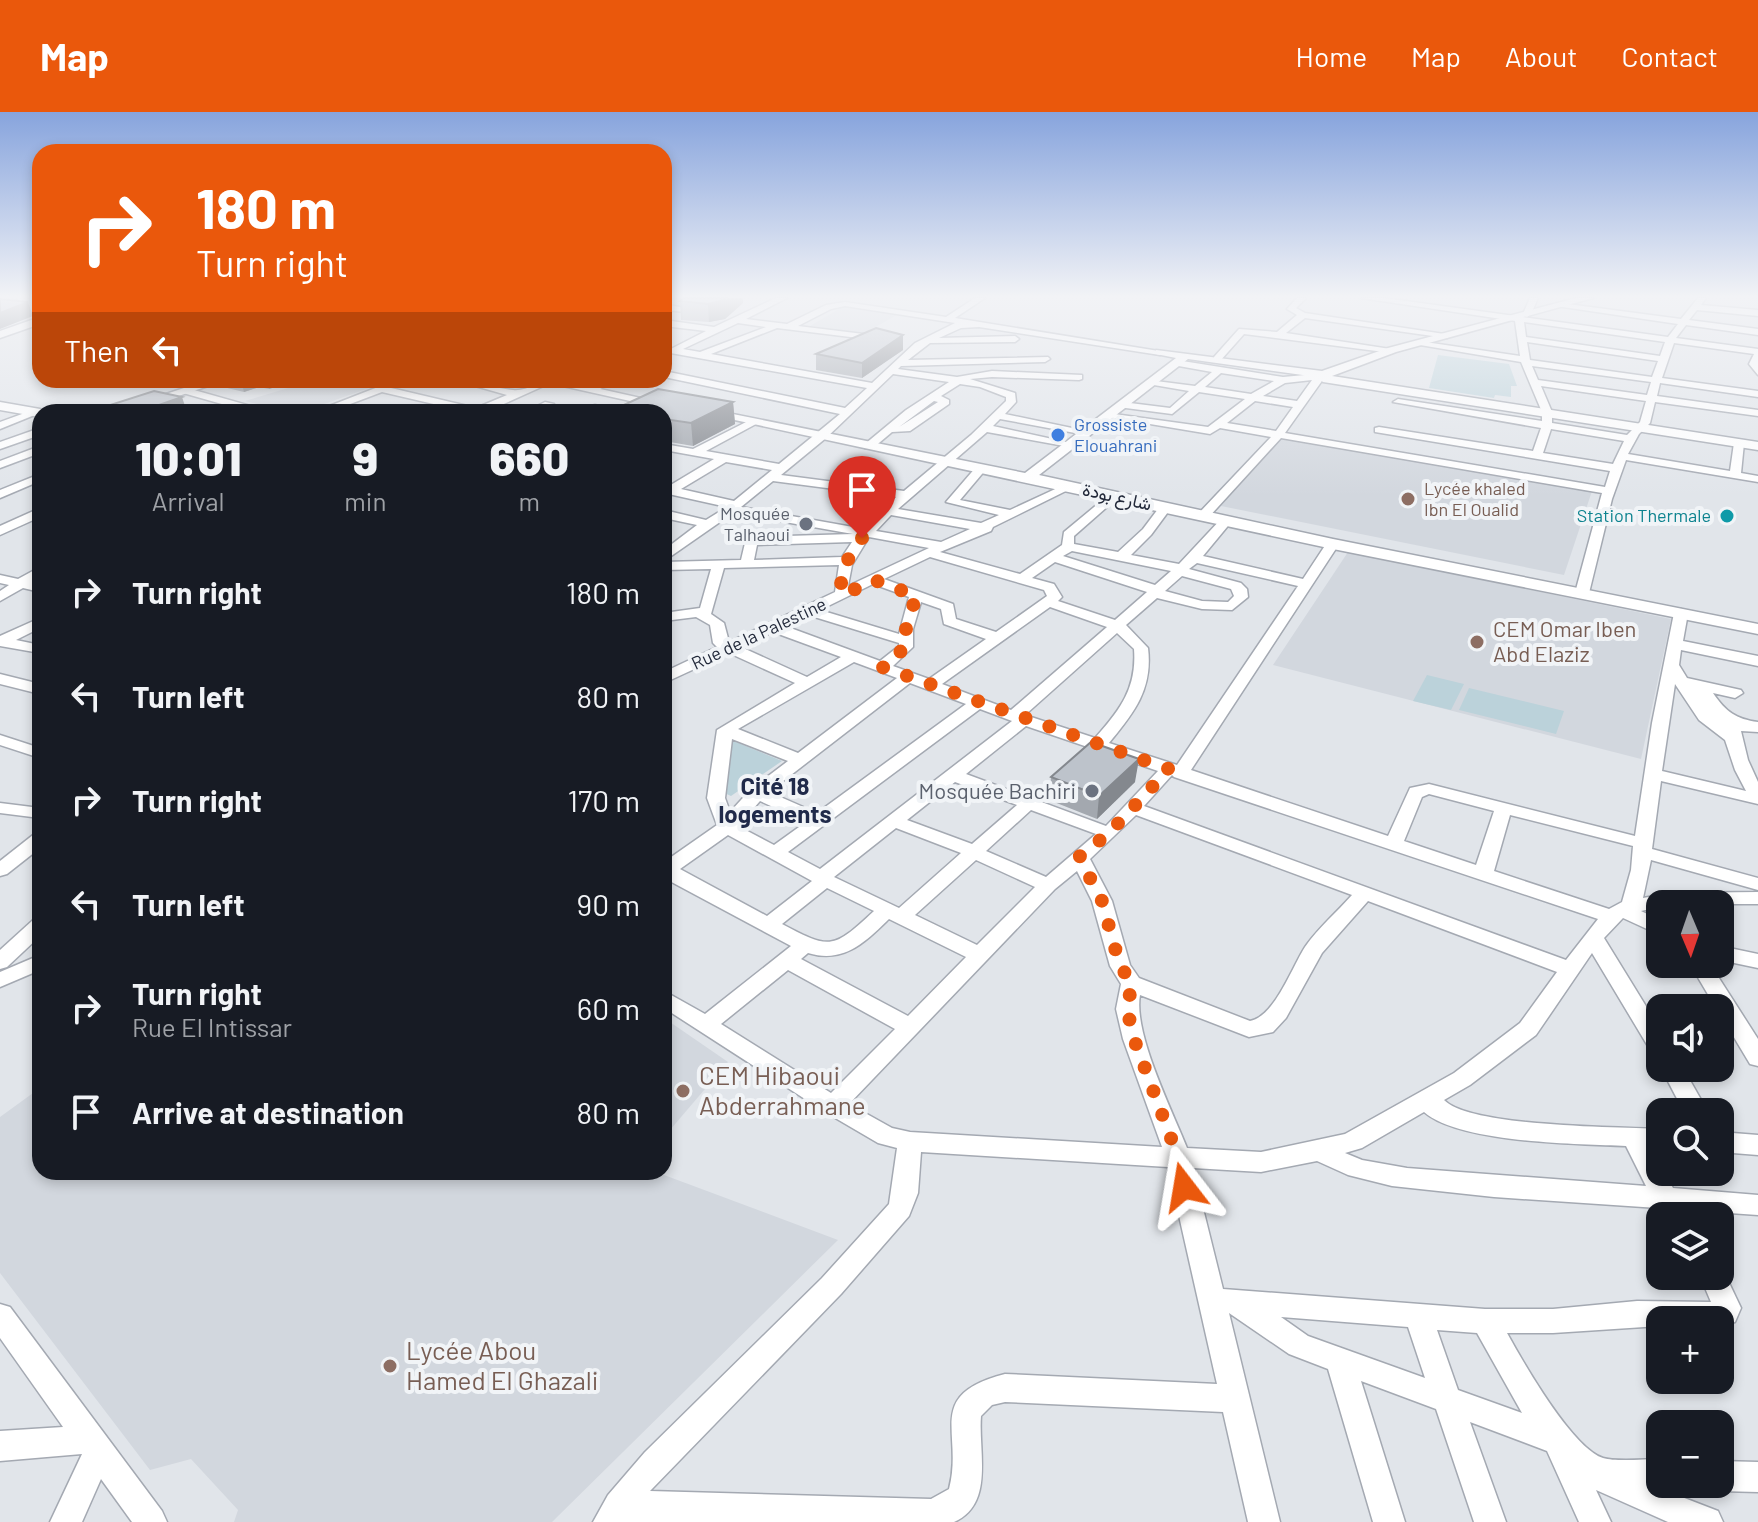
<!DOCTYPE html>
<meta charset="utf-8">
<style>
body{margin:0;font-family:Barlow,Vazirmatn,sans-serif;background:#20242c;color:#f1f3f6;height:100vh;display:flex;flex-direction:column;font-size:30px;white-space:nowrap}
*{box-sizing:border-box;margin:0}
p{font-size:26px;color:#9ea1a6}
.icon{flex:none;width:44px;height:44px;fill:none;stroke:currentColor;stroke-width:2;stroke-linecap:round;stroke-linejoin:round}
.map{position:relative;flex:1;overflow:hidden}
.details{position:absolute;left:32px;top:292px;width:640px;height:776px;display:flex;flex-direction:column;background:#171b24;border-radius:24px;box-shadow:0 4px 12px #0003}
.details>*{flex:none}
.banner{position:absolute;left:32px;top:32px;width:640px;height:244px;border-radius:24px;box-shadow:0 4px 12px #0003;background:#ea580c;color:#fff;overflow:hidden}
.needle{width:52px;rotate:178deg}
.buttons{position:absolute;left:1646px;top:778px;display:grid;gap:16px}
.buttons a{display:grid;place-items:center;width:88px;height:88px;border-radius:16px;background:#171b24;box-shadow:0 4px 12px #0003;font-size:40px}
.pin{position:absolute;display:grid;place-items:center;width:68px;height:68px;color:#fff;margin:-82px -34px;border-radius:50% 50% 50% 0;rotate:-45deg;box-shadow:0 0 8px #0007}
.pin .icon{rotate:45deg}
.me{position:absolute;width:88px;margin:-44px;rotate:346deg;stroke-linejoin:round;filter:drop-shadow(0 0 6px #0008)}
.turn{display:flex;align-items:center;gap:28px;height:168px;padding:0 32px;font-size:36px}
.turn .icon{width:104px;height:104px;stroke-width:2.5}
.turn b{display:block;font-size:56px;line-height:68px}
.then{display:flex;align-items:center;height:76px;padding:0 32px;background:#0003;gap:16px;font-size:30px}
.eta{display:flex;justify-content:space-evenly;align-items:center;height:136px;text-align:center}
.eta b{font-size:48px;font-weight:800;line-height:56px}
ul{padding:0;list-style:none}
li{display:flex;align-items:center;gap:24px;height:104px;padding:0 32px}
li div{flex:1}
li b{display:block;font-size:30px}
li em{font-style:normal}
header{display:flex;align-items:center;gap:48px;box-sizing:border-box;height:112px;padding:0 40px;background:#ea580c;color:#fff}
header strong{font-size:38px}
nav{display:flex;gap:44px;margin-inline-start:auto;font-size:28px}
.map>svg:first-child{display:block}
</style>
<header>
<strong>Map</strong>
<nav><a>Home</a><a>Map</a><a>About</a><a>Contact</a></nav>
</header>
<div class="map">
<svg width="1758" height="1410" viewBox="0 0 1758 1410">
<rect width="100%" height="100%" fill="#e1e5ea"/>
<g fill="#d2d7de">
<polygon points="844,194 902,200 863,222 810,214"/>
<polygon points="315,268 391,268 302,300 289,300 245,289"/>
<polygon points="1281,325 1592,379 1564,463 1221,394"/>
<polygon points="1348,440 1671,507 1641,647 1273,553"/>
<polygon points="664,906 728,950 664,1025"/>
<polygon points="40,976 40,1060 656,1060 838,1128 552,1410 234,1410 238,1398 191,1347 150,1358 0,1161 0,1005"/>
</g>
<g fill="#bbd2da">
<polygon points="1438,243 1509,252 1517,274 1511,274 1511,285 1495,283 1494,286 1429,276"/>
<polygon points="1427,563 1464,572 1451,598 1413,589"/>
<polygon points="1469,576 1564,599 1556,622 1459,598"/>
<polygon points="731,628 782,649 731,684 720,679"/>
</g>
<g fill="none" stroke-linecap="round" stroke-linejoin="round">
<g stroke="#a4a9b2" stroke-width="3">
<g id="minor">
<path d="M776,186H787L746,207L787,212L826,193L845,190L946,205L975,186H985L955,206L1165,240L1160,243L979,215L961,216L939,226L1015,224L1019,227L1015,230L930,231L908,248L1048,245L1050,247L1045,250L901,254L898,257L957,265L992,259L1082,263V267L1079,268L992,265L970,267L1015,281L1016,290L1005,302L1091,320L1086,323L1000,307L993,314L1075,332L1070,335L987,320L898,397L981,411L999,403L946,390L977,354L981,353L987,356L960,388L1010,398L1066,372L1076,374L993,415L991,419L940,440L1020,462L1062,433L1064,420L1111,381L1115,382V388L1074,424V432L1118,440L1143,417L1161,393L1165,392L1171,396L1151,423L1131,443L1179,452L1222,406L1226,405L1232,409L1203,444L1303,467L1328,429H1338L1339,432L1191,658L1388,724L1410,676L1429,672L1635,724L1652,611L1674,501L1681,497L1688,501L1683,529L1758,544V554L1681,538L1679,553L1687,566L1741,578L1743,581L1735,586L1713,581C1726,600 1736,607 1758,610V620L1741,619L1748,648L1758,670V692L1661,669L1652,737L1758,766V778L1651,748L1643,786L1671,781L1758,780V792H1660V795L1641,799L1660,808V823L1623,806L1604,826L1660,917V943L1652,941L1592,841L1536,923L1470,973L1444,988C1470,1015 1618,1015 1660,1017V1035H1650L1660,1053V1060H1664L1673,1076L1758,1083V1103L1686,1098L1689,1104H1662L1658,1096L1494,1085L1392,1074L1348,1063L1317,1049L1261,1060L1193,1056L1223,1177L1485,1197H1553L1637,1189L1711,1190L1700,1164H1720V1155L1722,1156L1741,1196L1735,1210L1720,1214V1208H1660V1214L1553,1221H1507C1523,1250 1572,1336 1603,1346C1616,1350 1645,1347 1660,1347V1372H1671L1661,1377L1718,1399L1723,1410H1668L1596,1378L1611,1410H1579L1547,1339L1470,1310L1506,1410H1474L1436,1297L1361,1269L1405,1410H1373L1328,1257L1289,1242L1229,1201L1280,1410H1248L1223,1300L1005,1290L992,1293L981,1304C978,1339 995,1392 954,1410H593L608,1383L645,1340L822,1166L889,1092L897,1036L878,1031L825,1000L664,896V879L705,902L791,834L664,766V750L717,713L707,686L717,618L795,571L729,541L664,571V560L717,535L713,531L710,513L696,505L664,509V501L700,496L711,457L664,458V450L741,448L745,431L755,425L853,422L733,401L664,449V438L697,413L664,406V398L706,408L727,395L664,381V373L669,374L714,347L664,338V332L693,337L752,307L757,310L756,312L706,339L779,352L840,302L664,265V259L845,296L867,276L665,240L706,219L664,214V208L714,215ZM845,194L955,211L915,231L872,271L711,242L777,216L883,229L880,224L798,214L831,197ZM738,211L766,215L700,240L683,237ZM893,262L949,270L906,298L865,332V336H873L892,320L910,319L949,292V288L941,284L960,272L980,275L1006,285V289L971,323L904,379L781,363L826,326ZM934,289L938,290L899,315ZM726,350L772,358L734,389L681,377ZM773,369L896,385L864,417L741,395ZM891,403L970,417L941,430L876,419ZM869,425L929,436L848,474L852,453ZM852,430L842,445L754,448L757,433ZM1072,439L1171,459L1155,473L1063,444ZM930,445L1044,478L1047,484L996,520L956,507L953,492L884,467ZM1055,450L1147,480L1115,508L1058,489L1062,485L1054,472L1032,466ZM1197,451L1298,474L1177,653L1109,631C1134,601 1153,577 1148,536L1126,513L1157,486L1202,497L1232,498L1248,485L1247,477L1241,471L1189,457ZM839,453L835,480L729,530L724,511L711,502L724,456ZM1182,464L1231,477L1234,484L1228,490L1202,489L1165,479ZM873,472L909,485L899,522L820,498ZM921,490L941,497L944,512L986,527L929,567L893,554L913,535V517ZM1050,495L1107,515L1011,598L942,572ZM808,503L899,531V534L880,549L785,514ZM773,520L841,545L807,565L741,535ZM1117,521L1134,537C1137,576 1120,598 1095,626L1025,603ZM854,550L897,566L798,641L738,617ZM910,571L966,592L817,701L769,680ZM1675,572L1699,608L1725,628L1735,658L1746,679L1662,659ZM980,597L1012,609L820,757L788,740ZM1026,614L1158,659L1106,714L966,662ZM732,627L788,649L751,677L730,700L725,686ZM1172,663L1174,665L1598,807L1566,848L1144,694ZM955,670L1017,693L972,732L907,708ZM1429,682L1494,699L1476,753L1404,729L1422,685ZM760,689L806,710L774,733L738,714ZM1031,698L1096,722L1046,765L986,739ZM1136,703L1352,783C1337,800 1318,816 1305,835C1292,855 1275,904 1250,909L1139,866L1130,853L1112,789L1090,747ZM1510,703L1633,734L1631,758L1622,790L1609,797L1494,759ZM896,716L961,741L899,796L834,765ZM728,723L812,769L767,804L680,757ZM976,748L1035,775L977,833L915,803ZM1077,759L1092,789L1110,854L1121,872L1116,897L1123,927L1162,1035L910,1020L892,1016L849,992L1055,777ZM827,776L874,799C833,837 831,838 782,812ZM1368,789L1557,860L1520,911L1454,961L1345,1022L1261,1040L1187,1036C1172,998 1133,921 1140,883L1249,925L1273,920L1286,906L1322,841ZM889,807L966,845L908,904L801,847L808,841C844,852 865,830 889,807ZM788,858L895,917L831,981L721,912ZM1424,1000C1459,1031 1578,1032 1626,1034L1646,1074L1407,1056L1362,1048L1345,1041L1362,1036ZM921,1040L1168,1055L1217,1272L1005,1262C923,1283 964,1320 949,1377L931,1387L650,1379L841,1182L909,1104L918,1081ZM1281,1205L1408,1215L1425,1266L1308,1224ZM1437,1218L1477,1221L1522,1301L1458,1278Z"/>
<polygon points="1297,186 1306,186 1296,196 1305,201 1451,223 1447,226 1305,206 1286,221 1397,238 1392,241 1244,222 1220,249 1214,249 1214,245 1239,217 1277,220 1297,203 1287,197"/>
<path d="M1361,186H1384L1668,225L1678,212L1556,194L1560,191L1681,207L1698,186H1706L1701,193L1758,198V204L1697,198L1689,208L1758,217V223L1686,213L1676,226L1758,237V263L1749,252L1754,242L1674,231L1662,266L1758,279V285L1660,271L1657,284L1758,298V304L1655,290L1650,311L1639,322L1628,342L1730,359L1734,331L1739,328L1744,331L1741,361L1758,364V370L1626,348L1612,387L1589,481L1582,485L1575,481L1602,381L1281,326L1207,407H1199V401L1271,325L1220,316L1210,322L1102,304L1107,301L1208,315L1245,287L1199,280L1172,302L1118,295V291L1122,290L1170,296L1189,279L1148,272V268L1195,274L1212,260L1173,253L1171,251L1176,248L1283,265L1316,262L1324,266L1285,321L1605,375L1610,359L1375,320V316L1379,315L1533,339L1541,316L1393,290L1398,287L1542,309V300L1521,250L1420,233L1425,230L1520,244L1515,209ZM1524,210L1665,230L1660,244L1526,225ZM1527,230L1658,249L1652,265L1530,248ZM1532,254L1651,270L1647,283L1538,268ZM1221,261L1274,269L1251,282L1205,275ZM1312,268L1297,289L1263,284L1285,271ZM1541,274L1646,289L1640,310L1627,323L1552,311V300ZM1255,289L1293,295L1276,319L1227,311ZM1551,317L1624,329L1613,352L1543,341Z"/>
<polygon points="1530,186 1538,186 1531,202 1527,205 1523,202"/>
<polygon points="664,192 690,197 686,200 664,198"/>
<path d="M396,268H410L391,276L476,296L507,283L454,268C475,268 492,276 513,278C525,280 541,268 557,268L486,300H468L382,280L329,300H314Z"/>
<polygon points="603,268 616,268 595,280 586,278"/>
<polygon points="187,276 265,298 266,300 250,300 183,281 183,277"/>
<polygon points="545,290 554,292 539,300 525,300"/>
<polygon points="595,293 625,300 591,298 591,294"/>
<polygon points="33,298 42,300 0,317 0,310"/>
<polygon points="40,316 40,323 0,337 0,330"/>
<polygon points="40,334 40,341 0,356 0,349"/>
<polygon points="40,362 40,369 0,386 0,378"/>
<polygon points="40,396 40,405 0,423 0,414"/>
<polygon points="40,455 40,465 32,470 40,472 40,480 23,476 0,489 0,479 9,473 0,471 0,463 18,467"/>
<polygon points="40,506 40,516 16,528 40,533 40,541 0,534 0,524"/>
<polygon points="0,562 40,572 40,582 0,572"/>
<polygon points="0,623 40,636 40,646 0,633"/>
<polygon points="0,691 40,696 40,706 0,701"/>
<polygon points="40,721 40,736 7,762 0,764 0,749 33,723"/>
<polygon points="40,806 40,824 7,855 0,857 0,838 33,808"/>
<polygon points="1720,834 1758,842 1758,856 1720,848"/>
<polygon points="40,843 40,858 0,875 0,860"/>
<polygon points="1690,852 1710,852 1758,927 1758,954 1750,952 1720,902 1720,896 1716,896"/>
<polygon points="1661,956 1683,956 1708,1000 1684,1000"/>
<polygon points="1720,1020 1758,1023 1758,1043 1720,1040"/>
<polygon points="0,1192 10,1195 162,1399 167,1410 132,1410 101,1367 82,1410 50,1410 82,1342 0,1349 0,1319 63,1315 0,1226"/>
<polygon points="1720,1349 1758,1350 1758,1380 1720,1379 1709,1375 1708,1372 1720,1372"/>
</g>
</g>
<g stroke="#a4a9b2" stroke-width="3">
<g id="tertiary">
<polygon points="1576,186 1593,186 1396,240 1332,264 1758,330 1758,338 1323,270 1317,265 1188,247 1039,363 1333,427 1758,512 1758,522 1333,437 702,301 708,297 1025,361 1176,246 1156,242 1156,238 1322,259 1388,236"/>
<polygon points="40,205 40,212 0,226 0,219"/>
<polygon points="208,268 226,268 131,300 112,300"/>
<polygon points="536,268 560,268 672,293 666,297"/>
<polygon points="0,290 40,297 46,300 40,300 40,305 0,298"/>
</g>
</g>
<use href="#minor" fill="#fff" fill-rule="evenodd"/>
<use href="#tertiary" fill="#fff" fill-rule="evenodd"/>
</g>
<g fill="#a3a8af">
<polygon points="684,186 743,186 743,191 725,207 709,210 681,208 680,189"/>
<polygon points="903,238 862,266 816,258 816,242"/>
<polygon points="221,268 296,268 269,277 259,275 244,280 223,275"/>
<polygon points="733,290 735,312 693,334 664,329 664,300 611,299"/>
<polygon points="110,293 187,300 113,300"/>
<polygon points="1051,665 1135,670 1097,707 1049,688"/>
</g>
<g fill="#84888e">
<polygon points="726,186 743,186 743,191 725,207 709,210 708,192"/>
<polygon points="28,190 33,204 0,217 0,201"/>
<polygon points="903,223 903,238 862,266 862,251"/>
<polygon points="241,268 257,268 259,275 244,280"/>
<polygon points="267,268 296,268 269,277"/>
<polygon points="182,285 187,300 139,300"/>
<polygon points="733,290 735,312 693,334 691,311"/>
<polygon points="1139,647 1135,670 1097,707 1099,684"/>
</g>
<g fill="#bdc3cb" stroke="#84888e" stroke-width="2">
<polygon points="684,186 726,186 723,188 708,192 680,189"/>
<polygon points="0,187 28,190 0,201"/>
<polygon points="876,216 903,223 862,251 816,242"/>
<polygon points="658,277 733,290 691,311 664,307 664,300 611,299"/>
<polygon points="154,279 182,285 139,300 110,293"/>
<polygon points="1091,630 1139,647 1099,684 1051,665"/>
</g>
<linearGradient id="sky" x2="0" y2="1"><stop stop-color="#87a4dd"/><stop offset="0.48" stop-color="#f2f3f6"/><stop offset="1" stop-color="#f2f3f6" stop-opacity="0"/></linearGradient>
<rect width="1758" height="384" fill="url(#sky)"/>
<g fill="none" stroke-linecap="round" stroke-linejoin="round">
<path stroke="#ea580c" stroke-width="14" stroke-dasharray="0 25.2" d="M862,426C850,444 836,461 843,483L874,468L916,484L906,517V535L882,555L1169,657L1109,721L1079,745L1102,789L1120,854L1132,871L1127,897L1134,927L1178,1045L1184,1075"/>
</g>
<circle fill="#3f7fe0" stroke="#f1f4f7" stroke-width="3" cx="1058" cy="323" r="8"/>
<g fill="#8d6e63" stroke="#f1f4f7" stroke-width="3">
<circle cx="1408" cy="387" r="8"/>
<circle cx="1477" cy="530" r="8"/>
<circle cx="683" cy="979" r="8"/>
<circle cx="390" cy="1254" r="8"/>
</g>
<circle fill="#0f9aa8" stroke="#f1f4f7" stroke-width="3" cx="1727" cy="404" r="8"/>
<g fill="#6b7280" stroke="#f1f4f7" stroke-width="3">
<circle cx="806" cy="412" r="8"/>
<circle cx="1092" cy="679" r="8"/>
</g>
<g text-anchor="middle" stroke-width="8" stroke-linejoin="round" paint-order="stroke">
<g font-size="18" fill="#366cbe" stroke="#f1f4f7" text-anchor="start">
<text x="1074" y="319">Grossiste<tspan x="1074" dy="21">Elouahrani</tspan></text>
</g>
<g font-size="18" fill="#785e54" stroke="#f1f4f7" text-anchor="start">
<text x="1424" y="383">Lycée khaled<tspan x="1424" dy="21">Ibn El Oualid</tspan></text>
</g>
<g font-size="18" fill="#22293a" stroke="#f1f4f7">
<text transform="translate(1117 385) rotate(13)" y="6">شارع بودة</text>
<text transform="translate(759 522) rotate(-25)" y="6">Rue de la Palestine</text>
</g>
<g font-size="18" fill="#5b616d" stroke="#f1f4f7" text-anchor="end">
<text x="790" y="408">Mosquée<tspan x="790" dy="21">Talhaoui</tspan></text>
</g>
<g font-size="18" fill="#0d838f" stroke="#f1f4f7" text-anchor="end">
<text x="1711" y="410">Station Thermale</text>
</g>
<g font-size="22" fill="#785e54" stroke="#f1f4f7" text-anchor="start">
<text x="1493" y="525">CEM Omar Iben<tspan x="1493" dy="25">Abd Elaziz</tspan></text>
</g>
<g font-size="22" fill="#5b616d" stroke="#f1f4f7" text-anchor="end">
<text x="1076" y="687">Mosquée Bachiri</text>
</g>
<g font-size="24" font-weight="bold" fill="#202a4a" stroke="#f1f4f7">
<text x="775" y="683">Cité 18<tspan x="775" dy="28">logements</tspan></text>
</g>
<g font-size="26" fill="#785e54" stroke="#f1f4f7" text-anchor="start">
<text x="699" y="973">CEM Hibaoui<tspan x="699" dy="30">Abderrahmane</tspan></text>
<text x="406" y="1248">Lycée Abou<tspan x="406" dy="30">Hamed El Ghazali</tspan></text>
</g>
</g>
</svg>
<div class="buttons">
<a><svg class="needle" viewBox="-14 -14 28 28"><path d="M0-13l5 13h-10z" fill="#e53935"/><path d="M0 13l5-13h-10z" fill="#9ea1a6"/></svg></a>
<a><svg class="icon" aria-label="sound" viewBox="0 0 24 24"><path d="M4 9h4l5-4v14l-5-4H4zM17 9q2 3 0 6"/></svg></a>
<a><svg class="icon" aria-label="search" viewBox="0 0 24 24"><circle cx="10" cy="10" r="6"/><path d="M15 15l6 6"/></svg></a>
<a><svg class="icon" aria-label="layers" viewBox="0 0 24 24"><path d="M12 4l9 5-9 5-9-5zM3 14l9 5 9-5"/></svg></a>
<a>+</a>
<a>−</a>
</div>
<div class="pin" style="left:862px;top:426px;background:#d93025"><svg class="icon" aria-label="arrive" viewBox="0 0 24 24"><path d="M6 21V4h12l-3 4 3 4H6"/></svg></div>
<svg class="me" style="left:1184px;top:1075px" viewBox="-20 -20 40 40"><path d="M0-17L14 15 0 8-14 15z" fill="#ea580c" stroke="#fff" stroke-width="4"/></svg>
<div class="banner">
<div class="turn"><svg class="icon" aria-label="right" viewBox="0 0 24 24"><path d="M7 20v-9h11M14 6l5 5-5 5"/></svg><div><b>180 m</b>Turn right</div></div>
<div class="then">Then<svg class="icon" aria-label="left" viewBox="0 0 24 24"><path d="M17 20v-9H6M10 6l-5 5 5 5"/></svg></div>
</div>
<section class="details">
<div class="eta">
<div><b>10:01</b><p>Arrival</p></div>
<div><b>9</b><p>min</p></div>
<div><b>660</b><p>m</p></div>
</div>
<ul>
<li><svg class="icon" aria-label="right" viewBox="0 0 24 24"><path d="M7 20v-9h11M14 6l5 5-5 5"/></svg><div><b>Turn right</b></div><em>180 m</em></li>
<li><svg class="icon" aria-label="left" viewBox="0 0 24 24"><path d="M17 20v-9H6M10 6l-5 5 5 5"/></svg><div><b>Turn left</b></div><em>80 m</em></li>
<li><svg class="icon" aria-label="right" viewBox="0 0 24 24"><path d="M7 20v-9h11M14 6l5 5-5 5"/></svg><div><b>Turn right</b></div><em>170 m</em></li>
<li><svg class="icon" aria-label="left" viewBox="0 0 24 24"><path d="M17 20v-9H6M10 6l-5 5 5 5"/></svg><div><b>Turn left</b></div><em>90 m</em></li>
<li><svg class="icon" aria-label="right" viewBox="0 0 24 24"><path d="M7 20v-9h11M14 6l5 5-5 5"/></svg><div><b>Turn right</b><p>Rue El Intissar</p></div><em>60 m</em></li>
<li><svg class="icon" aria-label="arrive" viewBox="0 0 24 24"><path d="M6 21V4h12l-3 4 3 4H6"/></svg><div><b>Arrive at destination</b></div><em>80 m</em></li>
</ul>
</section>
</div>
